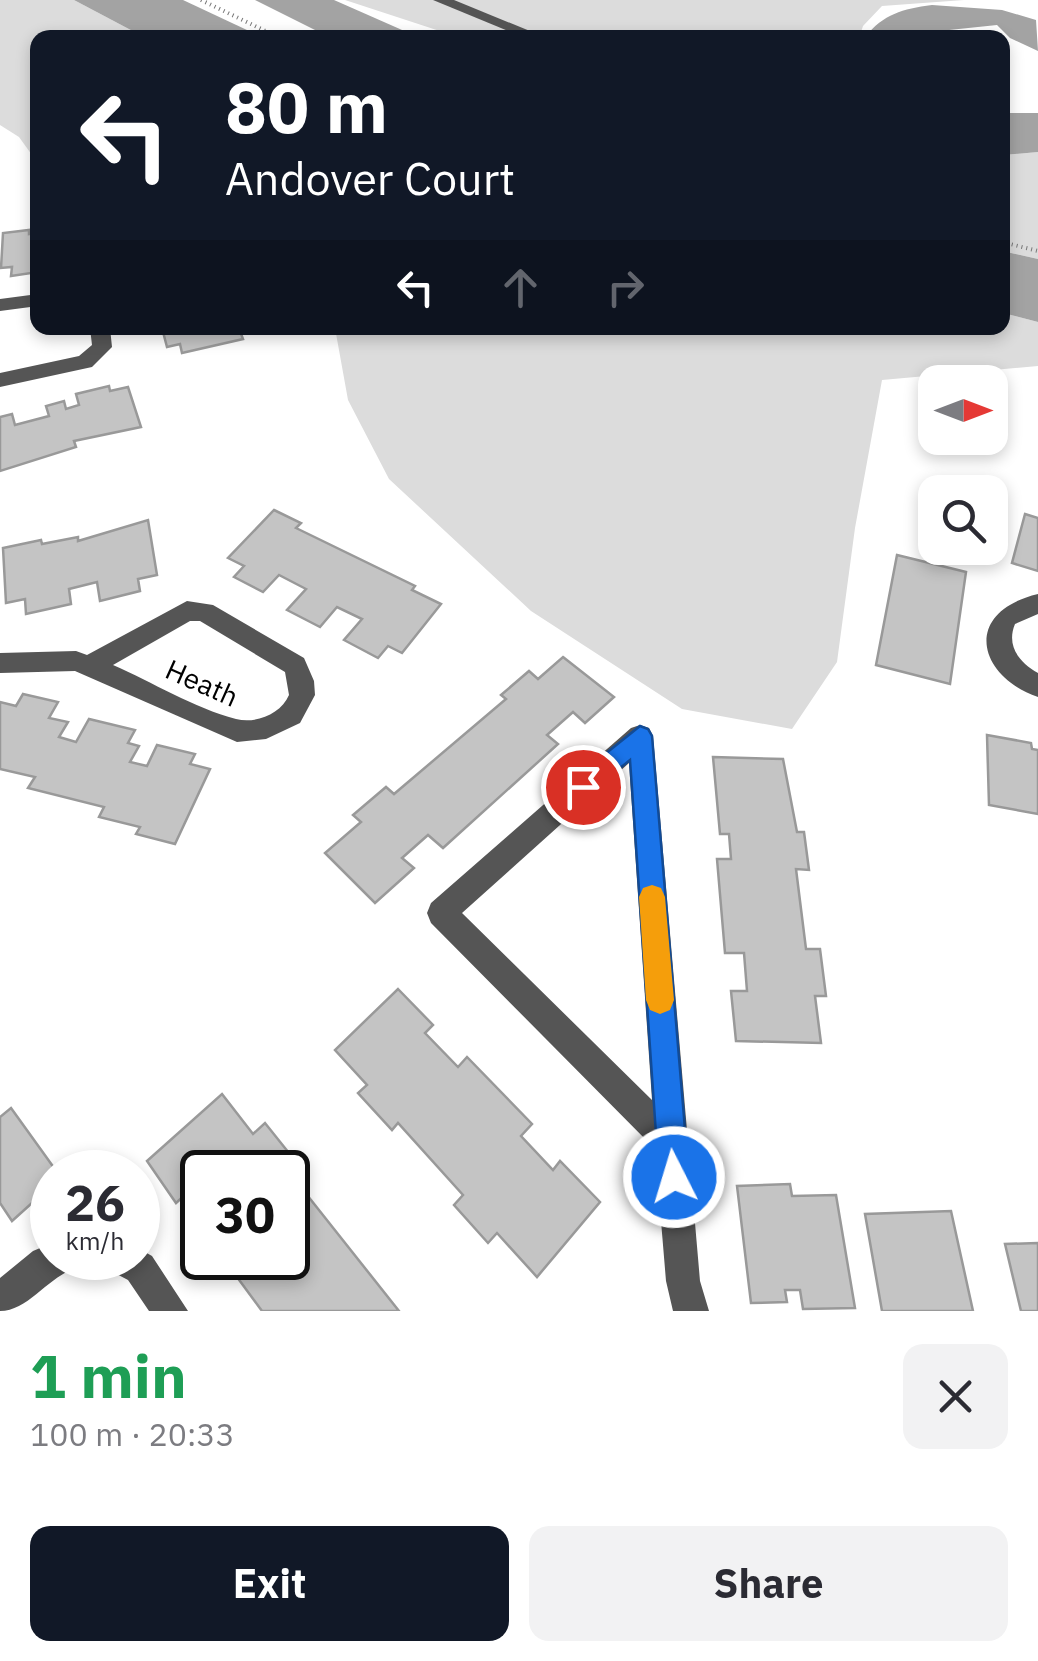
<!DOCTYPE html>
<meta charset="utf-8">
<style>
body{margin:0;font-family:"IBM Plex Sans",sans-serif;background:#f2f2f3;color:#2b2b33;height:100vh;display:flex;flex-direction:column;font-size:38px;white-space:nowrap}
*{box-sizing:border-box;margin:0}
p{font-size:32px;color:#7c7c81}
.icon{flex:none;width:55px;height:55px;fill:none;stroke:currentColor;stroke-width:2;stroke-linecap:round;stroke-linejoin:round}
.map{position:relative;height:1311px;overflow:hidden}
.details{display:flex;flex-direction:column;background:#fff;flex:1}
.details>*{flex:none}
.hud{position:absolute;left:30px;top:30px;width:980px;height:305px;border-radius:20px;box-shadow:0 5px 15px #0003;background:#111827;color:#fff;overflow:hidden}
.needle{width:65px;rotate:90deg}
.fabs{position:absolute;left:918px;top:365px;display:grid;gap:20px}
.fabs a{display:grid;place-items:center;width:90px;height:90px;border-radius:20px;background:#fff;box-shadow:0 5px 15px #0003;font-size:50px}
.speed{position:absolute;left:30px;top:1150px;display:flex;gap:20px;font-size:50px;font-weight:700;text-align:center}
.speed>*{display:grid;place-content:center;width:130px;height:130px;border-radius:50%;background:#fff;box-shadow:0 5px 15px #0003;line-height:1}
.speed small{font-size:25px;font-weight:400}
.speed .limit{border:5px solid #111;border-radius:15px;background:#fff;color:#111}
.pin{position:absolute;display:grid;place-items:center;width:85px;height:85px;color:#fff;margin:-42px;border:5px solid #fff;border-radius:50%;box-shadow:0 2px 10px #0007}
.me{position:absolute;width:110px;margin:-55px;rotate:355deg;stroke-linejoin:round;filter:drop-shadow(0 0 8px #0008)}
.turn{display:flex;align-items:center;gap:35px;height:210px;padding:0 30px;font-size:45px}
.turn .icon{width:130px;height:130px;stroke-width:2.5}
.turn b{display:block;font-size:70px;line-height:85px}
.lanes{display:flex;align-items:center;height:95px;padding:0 30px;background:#0003;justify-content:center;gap:50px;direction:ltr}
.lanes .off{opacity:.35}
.round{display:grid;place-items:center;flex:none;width:105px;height:105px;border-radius:20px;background:#f2f2f3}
.overview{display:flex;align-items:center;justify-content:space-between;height:170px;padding:0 30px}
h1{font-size:60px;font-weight:800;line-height:75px;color:#1e9e55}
.primary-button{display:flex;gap:20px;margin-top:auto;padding:20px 30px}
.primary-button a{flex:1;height:115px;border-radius:20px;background:#111827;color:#fff;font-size:40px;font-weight:800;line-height:115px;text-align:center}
.primary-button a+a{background:#f2f2f3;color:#2b2b33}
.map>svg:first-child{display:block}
</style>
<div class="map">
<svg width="1038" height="1311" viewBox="0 0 1038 1311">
<rect width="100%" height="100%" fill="#fff"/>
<g fill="#dcdcdc">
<polygon points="0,0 74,0 144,37 38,38 37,162 19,137 0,125"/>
<polygon points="345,0 964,0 882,6 863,26 859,38 458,37"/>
<polygon points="1038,152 1038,259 1003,251 1003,155"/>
<polygon points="1003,313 1038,322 1038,366 882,380 855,528 837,662 792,729 682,709 531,611 389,479 348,400 335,328 1002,328"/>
</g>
<g fill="#a3a3a3">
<polygon points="74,0 183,0 262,37 144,37"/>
<polygon points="255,0 334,0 418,37 329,37"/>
<path d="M932,5L1002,10L1036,20L1038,51L1010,38L997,25L930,32L922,37H865C884,14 902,9 932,5Z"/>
<polygon points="1003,113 1038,113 1038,152 1003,155 1003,141 1007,138 1003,132"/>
<polygon points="1002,251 1038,259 1038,322 1003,313"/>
</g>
<g fill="#c4c4c4" stroke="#999" stroke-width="2.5">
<polygon points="29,230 29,234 38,233 38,272 11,276 12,267 1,268 3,233"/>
<polygon points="162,328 239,328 243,339 182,353 180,344 167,347"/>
<polygon points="109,386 110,391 128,387 141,427 74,441 76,447 0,471 0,417 12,414 15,425 49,416 46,406 64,401 66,409 79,405 76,394"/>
<polygon points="274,510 301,523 296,528 415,586 412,590 441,604 402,653 388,646 378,658 344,640 362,619 337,607 320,627 287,610 306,589 279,575 263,592 234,577 244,566 228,558"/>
<polygon points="1025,514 1038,518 1038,571 1012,563"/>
<polygon points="148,520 157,575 138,579 140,591 100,601 97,582 69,589 71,604 26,614 25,599 6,603 3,548 41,540 42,544 78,537 78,541"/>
<polygon points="897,555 966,572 950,684 876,665"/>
<polygon points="563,657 614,697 585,723 573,712 547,735 558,744 443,848 428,835 402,858 414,868 375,903 325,853 361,822 353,815 386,787 394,794 506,699 501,695 529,671 538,679"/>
<polygon points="23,694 58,702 49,718 68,722 59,737 76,742 89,719 135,730 128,743 139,746 130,762 147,766 157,745 195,754 190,764 210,769 175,844 136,834 140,827 99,817 104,807 28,788 35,777 0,769 0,702 16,706"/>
<polygon points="987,735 1031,743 1032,749 1038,750 1038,814 989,805"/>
<polygon points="713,757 783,759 797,832 804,832 809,870 796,869 806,949 820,949 826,996 815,996 821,1043 736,1041 731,991 747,991 744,953 725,953 717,859 731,859 729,834 720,834"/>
<polygon points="398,989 433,1025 425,1033 458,1067 467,1057 532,1124 521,1136 553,1170 560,1161 600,1202 537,1277 497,1233 488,1243 454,1205 463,1195 398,1123 392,1130 358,1093 367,1085 335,1050"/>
<polygon points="222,1094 253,1134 265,1123 297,1163 288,1171 399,1311 262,1311 223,1258 288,1258 288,1172 202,1172 202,1192 197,1184 176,1203 147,1161"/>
<polygon points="11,1108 57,1172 52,1172 52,1185 12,1221 0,1203 0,1117"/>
<polygon points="790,1184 792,1196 836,1195 855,1308 803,1309 800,1290 785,1290 787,1302 751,1303 737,1186"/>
<polygon points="951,1211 973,1311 882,1311 865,1214"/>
<polygon points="1038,1243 1038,1311 1021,1311 1005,1244"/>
</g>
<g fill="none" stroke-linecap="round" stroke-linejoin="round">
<g stroke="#777" stroke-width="4" stroke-dasharray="1 4" stroke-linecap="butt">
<polyline points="201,0 280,38"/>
<polyline points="1002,242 1038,251"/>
</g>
<g fill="#555" fill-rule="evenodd">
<polygon points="433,0 454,0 547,38 525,38"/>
<polygon points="38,294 38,306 0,311 0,299"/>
<polygon points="90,328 110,328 112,347 92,367 0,387 0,373 79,356 92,345"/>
<path d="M1038,594V614L1015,624C1006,646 1019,662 1038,673V697C977,676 962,612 1038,594Z"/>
<path d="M187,601L213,605L304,658L314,681L315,695L300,723L266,739L237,742L75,671L0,673V653L76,651L87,655ZM190,621H200L285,672L289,695C281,714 256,724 236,719C194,708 152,682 113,665Z"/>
<path d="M640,725L649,728L653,736L700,1281L709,1311H673L666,1281L655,1149L431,923L427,913L431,903L631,728ZM629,763L652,1100L462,913Z"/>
<path d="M52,1243V1258H76L71,1270C46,1280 27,1311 0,1311V1278L33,1251Z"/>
<polygon points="138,1248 152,1256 188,1311 149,1311 128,1280 109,1270 104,1258 138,1258"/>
</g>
</g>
<polygon fill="#1a73e8" stroke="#114b97" stroke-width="2.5" points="640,726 648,729 652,736 689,1177 685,1188 674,1192 663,1188 659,1177 630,760 583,798 574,794 571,787 574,779"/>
<polygon fill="#f59e0b" points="652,885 661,888 665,897 674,1000 670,1010 660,1014 650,1010 646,1000 639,897 643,888"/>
<g text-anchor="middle" stroke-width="8" stroke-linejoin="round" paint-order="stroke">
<g font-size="28" fill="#000" stroke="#fff">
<text transform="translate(202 683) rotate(24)" y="10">Heath</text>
</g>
</g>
</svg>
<div class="fabs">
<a><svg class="needle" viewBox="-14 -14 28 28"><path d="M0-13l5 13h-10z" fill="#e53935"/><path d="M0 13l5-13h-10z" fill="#7c7c81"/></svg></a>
<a><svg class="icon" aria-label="search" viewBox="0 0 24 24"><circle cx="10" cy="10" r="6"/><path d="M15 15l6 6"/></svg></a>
</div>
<div class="speed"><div>26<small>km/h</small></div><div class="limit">30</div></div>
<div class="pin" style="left:583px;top:787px;background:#d93025"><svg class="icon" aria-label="arrive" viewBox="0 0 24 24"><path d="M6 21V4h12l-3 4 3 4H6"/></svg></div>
<svg class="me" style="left:674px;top:1177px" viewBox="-20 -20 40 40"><circle r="17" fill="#1a73e8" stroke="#fff" stroke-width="3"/><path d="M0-11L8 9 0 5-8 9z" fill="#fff"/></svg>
<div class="hud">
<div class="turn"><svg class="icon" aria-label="left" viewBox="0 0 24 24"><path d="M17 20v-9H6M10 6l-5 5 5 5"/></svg><div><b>80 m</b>Andover Court</div></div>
<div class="lanes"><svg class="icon" aria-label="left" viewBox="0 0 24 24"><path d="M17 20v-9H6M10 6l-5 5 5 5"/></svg><svg class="icon off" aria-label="ahead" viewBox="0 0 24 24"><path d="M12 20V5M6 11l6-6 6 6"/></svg><svg class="icon off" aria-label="right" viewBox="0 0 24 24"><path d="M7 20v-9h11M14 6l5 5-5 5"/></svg></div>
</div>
</div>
<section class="details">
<div class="overview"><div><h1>1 min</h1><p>100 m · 20:33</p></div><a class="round"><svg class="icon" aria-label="close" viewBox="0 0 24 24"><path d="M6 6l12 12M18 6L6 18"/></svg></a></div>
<div class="primary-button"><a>Exit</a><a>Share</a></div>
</section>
